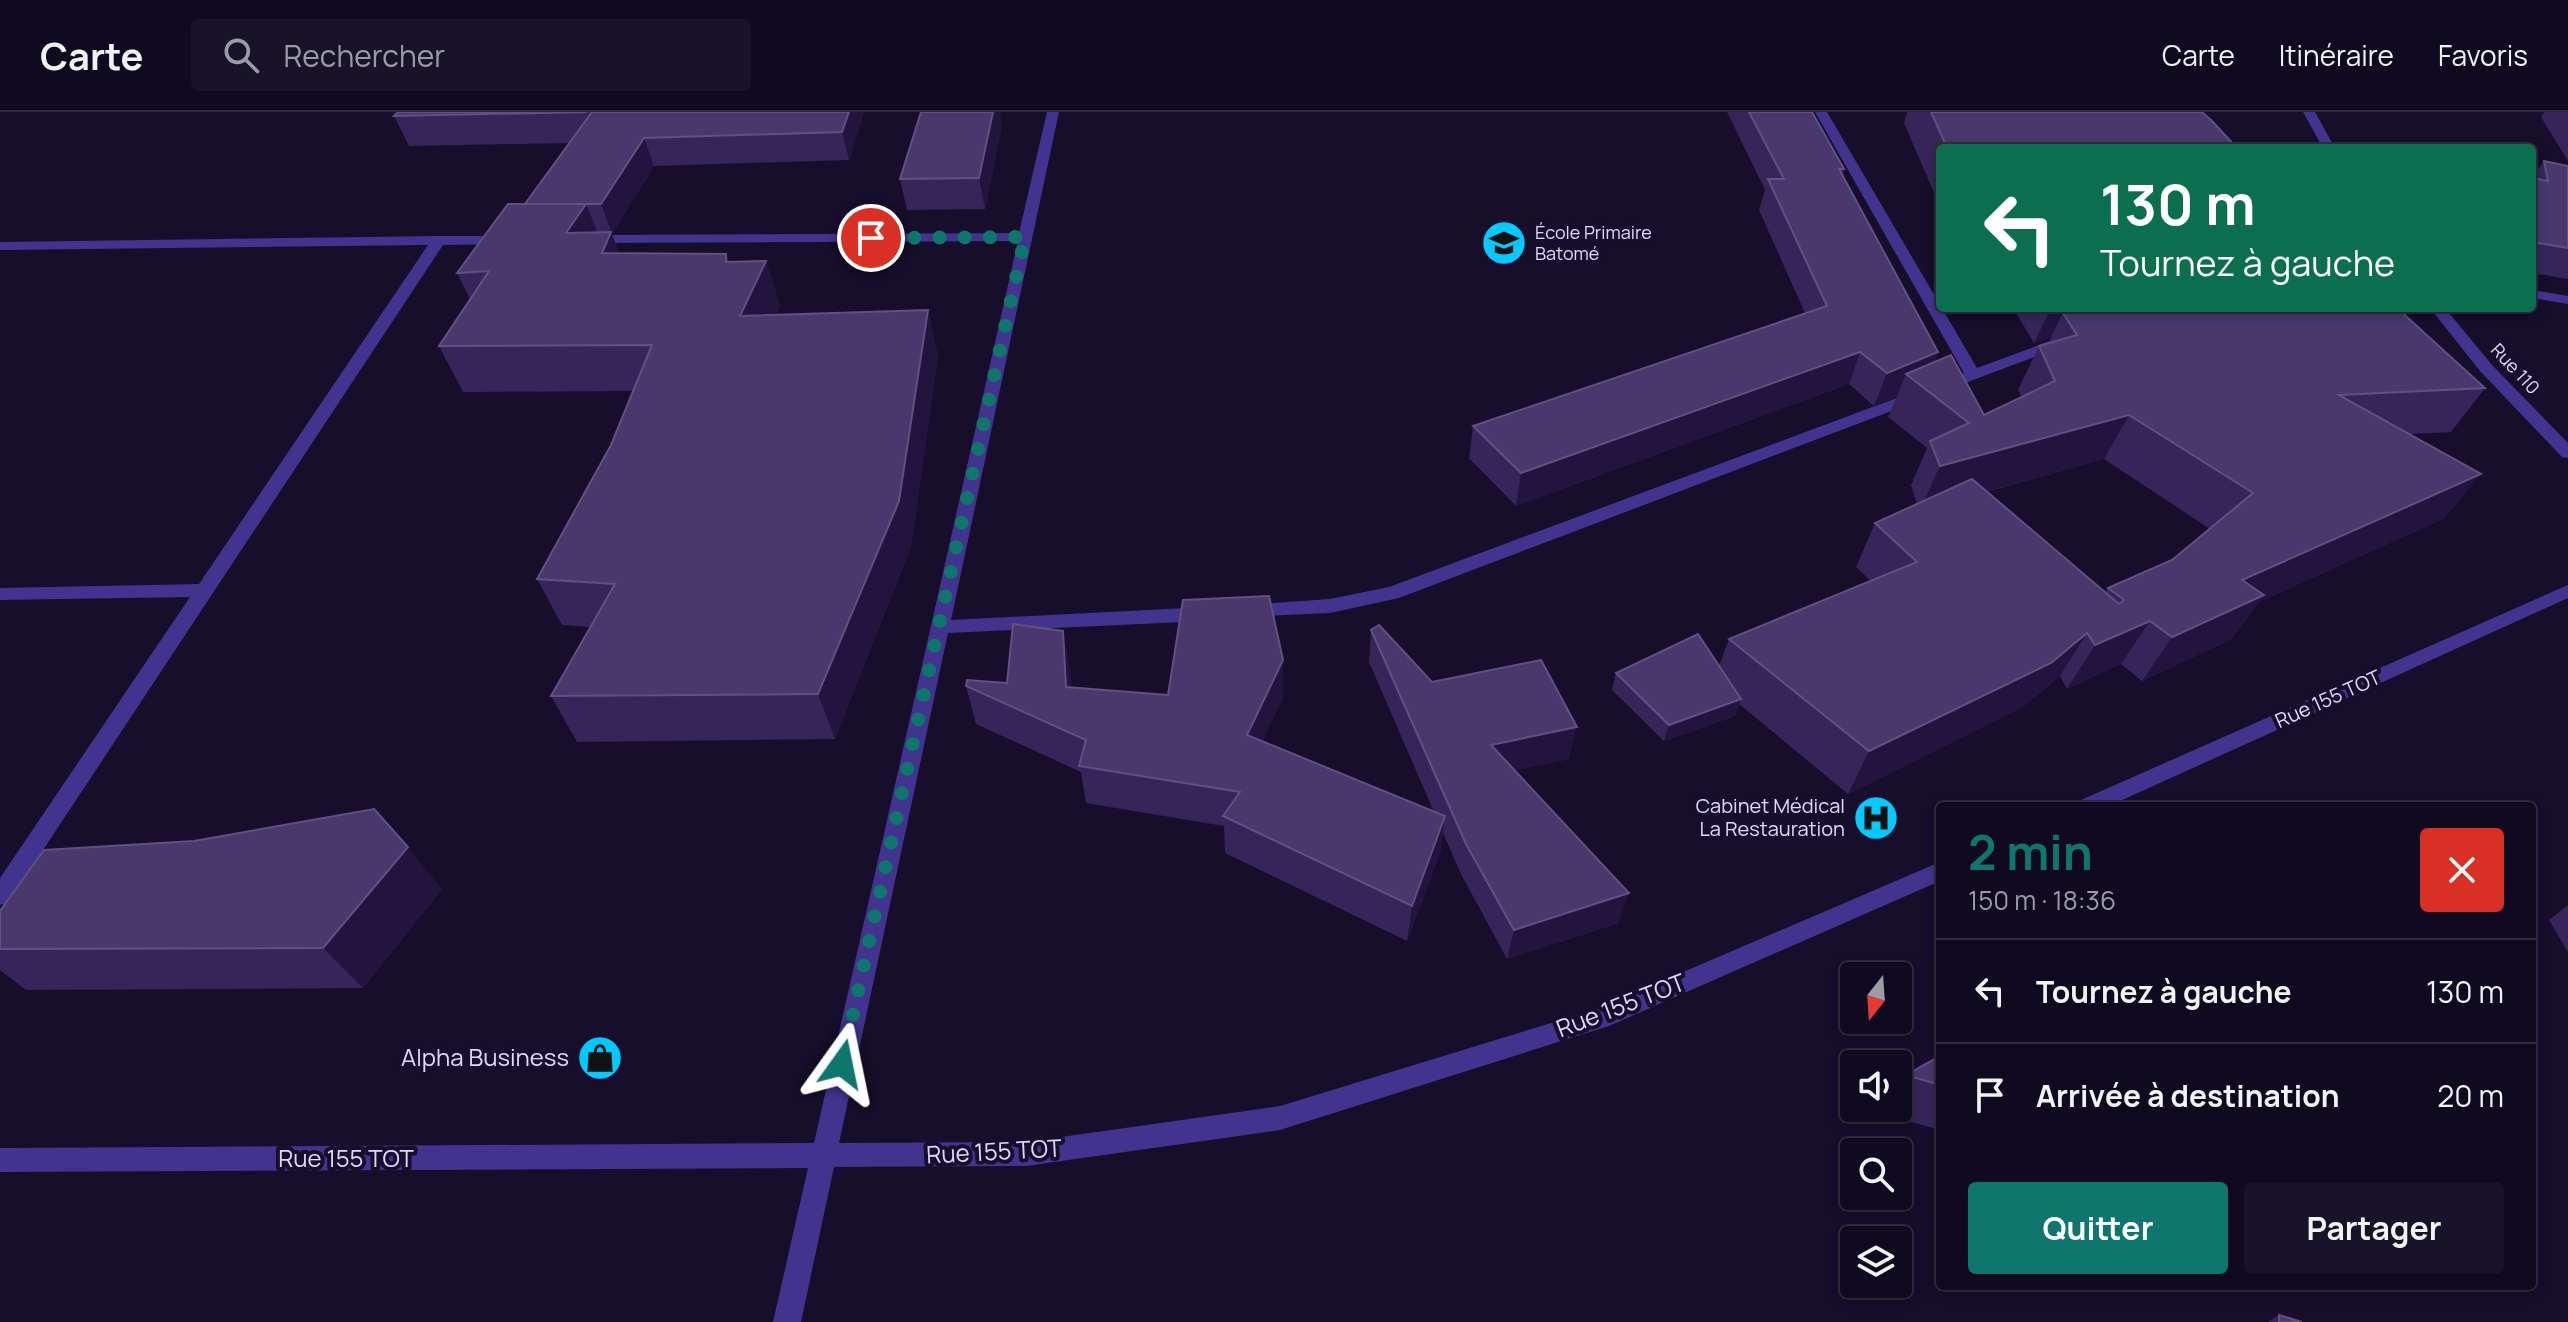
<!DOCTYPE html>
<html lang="fr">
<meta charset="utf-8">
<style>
body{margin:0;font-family:Manrope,sans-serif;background:#191329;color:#f1f3f6;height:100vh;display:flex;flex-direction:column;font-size:30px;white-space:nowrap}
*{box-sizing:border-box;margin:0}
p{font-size:26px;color:#9c9aa5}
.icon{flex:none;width:44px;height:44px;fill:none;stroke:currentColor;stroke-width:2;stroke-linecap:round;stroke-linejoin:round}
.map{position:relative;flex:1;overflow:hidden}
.details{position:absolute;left:1936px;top:690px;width:600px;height:488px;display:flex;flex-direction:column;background:#100a20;border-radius:8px;box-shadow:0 4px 12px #0003,0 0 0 2px #302b3e}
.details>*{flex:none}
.top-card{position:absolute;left:1936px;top:32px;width:600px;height:168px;border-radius:8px;box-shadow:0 4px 12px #0003,0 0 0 2px #302b3e;background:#0b6e4f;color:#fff;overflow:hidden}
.needle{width:52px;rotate:197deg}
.tools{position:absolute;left:1840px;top:850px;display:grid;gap:16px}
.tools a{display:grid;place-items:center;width:72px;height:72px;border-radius:8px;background:#100a20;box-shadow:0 4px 12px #0003,0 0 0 2px #302b3e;font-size:40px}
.pin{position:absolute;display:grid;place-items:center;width:68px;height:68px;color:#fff;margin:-34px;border:4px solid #fff;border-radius:50%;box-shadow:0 2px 8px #0007}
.me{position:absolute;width:88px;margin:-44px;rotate:12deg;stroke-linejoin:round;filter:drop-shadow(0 0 6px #0008)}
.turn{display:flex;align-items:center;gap:28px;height:168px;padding:0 32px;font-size:36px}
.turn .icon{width:104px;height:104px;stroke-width:2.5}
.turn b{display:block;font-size:56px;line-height:68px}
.round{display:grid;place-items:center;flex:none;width:84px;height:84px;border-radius:8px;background:#191329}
.overview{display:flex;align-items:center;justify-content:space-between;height:136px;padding:0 32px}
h1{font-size:48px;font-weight:700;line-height:60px;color:#0f766e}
.button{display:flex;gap:16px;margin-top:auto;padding:16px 32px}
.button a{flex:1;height:92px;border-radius:8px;background:#0f766e;color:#fff;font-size:32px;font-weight:700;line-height:92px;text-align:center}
.button a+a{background:#191329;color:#f1f3f6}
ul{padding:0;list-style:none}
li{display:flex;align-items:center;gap:24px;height:104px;padding:0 32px;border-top:2px solid #302b3e}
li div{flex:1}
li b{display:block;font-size:30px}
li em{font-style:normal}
header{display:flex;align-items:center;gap:48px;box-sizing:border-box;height:112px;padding:0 40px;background:#100a20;border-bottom:2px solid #302b3e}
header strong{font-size:38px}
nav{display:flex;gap:44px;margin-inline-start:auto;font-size:28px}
.search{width:560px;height:72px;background:#191329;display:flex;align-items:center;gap:20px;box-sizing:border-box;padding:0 28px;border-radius:8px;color:#9c9aa5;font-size:30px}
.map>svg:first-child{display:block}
</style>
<header>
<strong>Carte</strong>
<div class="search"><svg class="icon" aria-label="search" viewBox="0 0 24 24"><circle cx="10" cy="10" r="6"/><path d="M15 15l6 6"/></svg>Rechercher</div>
<nav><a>Carte</a><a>Itinéraire</a><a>Favoris</a></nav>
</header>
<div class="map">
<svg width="2568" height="1210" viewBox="0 0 2568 1210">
<rect width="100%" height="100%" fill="#160e2a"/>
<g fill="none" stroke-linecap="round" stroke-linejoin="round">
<g fill="#42348e" fill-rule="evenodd">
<polygon points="1047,0 1059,0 951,508 1206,495 1215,502 1206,509 948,521 839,1031 1026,1030 1280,994 1597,897 1940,750 1940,769 1609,914 1280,1018 1026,1054 834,1055 801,1210 773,1210 808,1056 0,1060 0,1036 814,1031 1018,129 589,131 582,127 589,123 1019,121"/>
<polygon points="1815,0 1827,0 1977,256 2058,226 2068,226 2068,232 1399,486 1330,501 1239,505 1237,500 1246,493 1330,487 1389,475 1964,261"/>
<polygon points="2303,0 2315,0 2335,36 2323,36"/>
<polygon points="439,124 509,124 516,128 509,132 443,133 8,791 0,793 0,766 190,485 0,488 0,476 199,472 428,133 0,138 0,130"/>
<polygon points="2532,178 2568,184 2568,192 2532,186"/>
<polygon points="2430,196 2445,196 2492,253 2568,331 2568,346 2562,345 2480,259"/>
<polygon points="2568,473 2568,486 2109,694 2077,694 2081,688"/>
</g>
</g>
<g fill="#362559" fill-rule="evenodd">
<polygon points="398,0 864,0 849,48 654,54 612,122 619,141 726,142 729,150 766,149 780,194 776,203 928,198 938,244 911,435 835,627 577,630 551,584 590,515 562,513 537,467 611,333 633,279 463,280 439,234 470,187 457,161 525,92 569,31 409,34 394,4"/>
<path d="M1727,0H1812L1844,57L1843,63L1938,240L1934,250L1984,303L2022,286L2018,278L2039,234L2049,231L2051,225L2034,231L2013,196H2397L2485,276L2451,320L2409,322L2445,406L2259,490L2232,527L2142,569L2121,552L2067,577L2060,564L2024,594L1848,682L1739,592L1735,604L1664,629L1612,578L1616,561L1719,554L1729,527L1871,469L1856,455L1875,411L1917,392L1911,373L1927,336L1888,305L1897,284L1874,294L1849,272L1516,394L1469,346L1473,314L1805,201L1759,98L1765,78ZM2104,347L2210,417L2172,448L2108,476L2105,480L1987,380Z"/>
<polygon points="1907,0 2202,0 2237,36 1940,36 1940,83 1935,83 1904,11"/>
<polygon points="2544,0 2568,0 2568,49 2541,5"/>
<polygon points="1002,12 985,97 907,98 900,67"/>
<polygon points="2544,49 2568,54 2568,167 2532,161 2532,66"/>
<polygon points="1371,518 1432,570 1569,647 1515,658 1619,811 1507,847 1461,762 1443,721 1440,741 1407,829 1225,741 1224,714 1086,691 1081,660 976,612 966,574 1007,571 1070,557 1071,576 1168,583 1283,548 1283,586 1262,629 1434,700 1369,550"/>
<polygon points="442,777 363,876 26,878 0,858 0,799"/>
<polygon points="2568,793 2568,840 2549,808"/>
<polygon points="1940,944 1940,1018 1879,1001 1882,996 1898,996 1898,975 1906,963"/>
<polygon points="2279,1203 2302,1210 2268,1210"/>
</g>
<g fill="#21143f">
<polygon points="849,0 864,0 849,48 842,20"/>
<polygon points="993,0 1000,0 1002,12 985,97 979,66"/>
<polygon points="644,26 654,54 612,122 601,92"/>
<polygon points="586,92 604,136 566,121"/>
<polygon points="611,120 628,164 602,141"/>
<polygon points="766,149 780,194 755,249 740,204"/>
<polygon points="2051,196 2139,196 2063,201 2051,225 2034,231"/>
<polygon points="928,198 938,244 911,435 835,627 818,582"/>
<polygon points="1860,240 1849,272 1516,394 1521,361"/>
<polygon points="1938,240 1925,272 1906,262 1897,284 1874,294 1887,261"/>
<polygon points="2129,303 2104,347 1920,398 1940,354"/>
<polygon points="2481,362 2445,406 2259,490 2232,527 2142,569 2172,525 2242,468"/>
<polygon points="2150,509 2121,552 2067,577 2095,533"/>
<polygon points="1063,519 1070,557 1073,613 1066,575"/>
<polygon points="2087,521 2060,564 2024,594 1848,682 1869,639"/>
<polygon points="1283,548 1283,586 1248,660 1247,623"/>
<polygon points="1741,587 1735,604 1664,629 1669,613"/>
<polygon points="1577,615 1569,647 1485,665 1491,633"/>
<polygon points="1445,704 1440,741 1407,829 1412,794"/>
<polygon points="408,735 442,777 363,876 323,836"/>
<polygon points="1629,781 1619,811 1507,847 1514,818"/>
</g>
<g fill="#48386b" stroke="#605182" stroke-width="2">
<polygon points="398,0 587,0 394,4"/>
<polygon points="592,0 849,0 842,20 644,26 601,92 525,92"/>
<polygon points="921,0 993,0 979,66 900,67"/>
<polygon points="1749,0 1812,0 1844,57 1839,57 1938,240 1887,261 1860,240 1521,361 1473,314 1827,194 1768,67 1784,67"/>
<polygon points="1931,0 2202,0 2212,9 2237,36 1947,36"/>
<polygon points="2544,49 2568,54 2568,136 2532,130 2532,66 2548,69"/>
<polygon points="508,92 586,92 566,121 611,120 602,141 726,142 726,150 766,149 740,204 928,198 899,389 818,582 551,584 615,472 537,467 611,333 652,233 439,234 489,159 457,161"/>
<polygon points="2078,196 2397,196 2485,276 2339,283 2481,362 2242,468 2264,483 2172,525 2150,509 2095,533 2087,521 2051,551 1869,639 1729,527 1917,450 1875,411 1972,367 2119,492 2124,488 2108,476 2172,448 2253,381 2129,303 1940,354 1930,329 1969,311 1906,262 1951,243 1984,303 2055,269 2039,234 2077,223 2063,201"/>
<polygon points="1269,484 1283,548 1247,623 1445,704 1412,794 1223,704 1240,680 1079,654 1086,628 966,574 967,568 1007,571 1013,512 1063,519 1066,575 1168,583 1183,488"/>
<polygon points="1379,513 1432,570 1541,548 1577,615 1491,633 1629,781 1514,818 1466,732 1371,518"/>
<polygon points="1698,522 1741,587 1669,613 1616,561"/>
<polygon points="374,697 408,735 323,836 0,837 0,799 44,738 194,729"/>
<polygon points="1940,944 1940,973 1906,963"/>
<polygon points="2279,1203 2302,1210 2279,1210"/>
</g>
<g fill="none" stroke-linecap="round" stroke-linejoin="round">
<polyline stroke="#0f766e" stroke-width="14" stroke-dasharray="0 25.2" points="842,952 1025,125 871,126"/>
</g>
<defs>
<g id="school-disc" transform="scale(2.3)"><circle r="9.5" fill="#03c9ff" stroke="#160e2a"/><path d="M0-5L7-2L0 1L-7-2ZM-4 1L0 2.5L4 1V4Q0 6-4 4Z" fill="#111"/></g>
<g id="hospital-disc" transform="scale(2.3)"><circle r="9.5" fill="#03c9ff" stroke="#160e2a"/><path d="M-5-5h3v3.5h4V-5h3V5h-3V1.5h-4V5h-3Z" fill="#111"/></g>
<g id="shop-disc" transform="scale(2.3)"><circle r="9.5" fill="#03c9ff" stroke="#160e2a"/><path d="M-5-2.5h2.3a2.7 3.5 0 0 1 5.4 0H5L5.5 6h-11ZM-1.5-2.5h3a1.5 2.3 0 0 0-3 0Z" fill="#111"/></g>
</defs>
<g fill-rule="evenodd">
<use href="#school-disc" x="1504" y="131"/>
<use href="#hospital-disc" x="1876" y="706"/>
<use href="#shop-disc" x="600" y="946"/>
</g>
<g text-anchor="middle" stroke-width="8" stroke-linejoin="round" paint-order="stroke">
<g font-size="18" fill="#e0d7ff" stroke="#160e2a" text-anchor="start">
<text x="1535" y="127">École Primaire<tspan x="1535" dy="21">Batomé</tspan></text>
</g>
<g font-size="18" fill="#e0d7ff" stroke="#160e2a">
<text transform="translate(2515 257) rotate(47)" y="6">Rue 110</text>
</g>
<g font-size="20" fill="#e0d7ff" stroke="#160e2a">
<text transform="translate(2328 587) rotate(-24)" y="7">Rue 155 TOT</text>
</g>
<g font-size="20" fill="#e0d7ff" stroke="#160e2a" text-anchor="end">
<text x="1845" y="701">Cabinet Médical<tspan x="1845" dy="23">La Restauration</tspan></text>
</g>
<g font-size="24" fill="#e0d7ff" stroke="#160e2a">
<text transform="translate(1621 894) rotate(-21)" y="8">Rue 155 TOT</text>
<text transform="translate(994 1040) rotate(-3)" y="8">Rue 155 TOT</text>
<text x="346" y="1055">Rue 155 TOT</text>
</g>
<g font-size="24" fill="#e0d7ff" stroke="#160e2a" text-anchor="end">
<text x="569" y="954">Alpha Business</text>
</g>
</g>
</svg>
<div class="tools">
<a><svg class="needle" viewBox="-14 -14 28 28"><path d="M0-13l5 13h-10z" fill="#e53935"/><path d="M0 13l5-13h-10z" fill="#9c9aa5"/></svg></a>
<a><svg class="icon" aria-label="sound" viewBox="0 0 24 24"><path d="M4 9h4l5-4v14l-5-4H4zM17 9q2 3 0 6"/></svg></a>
<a><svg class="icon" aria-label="search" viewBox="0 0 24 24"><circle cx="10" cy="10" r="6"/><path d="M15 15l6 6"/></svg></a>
<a><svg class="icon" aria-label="layers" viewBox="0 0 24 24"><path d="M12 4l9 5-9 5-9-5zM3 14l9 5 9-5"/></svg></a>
</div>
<div class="pin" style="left:871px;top:126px;background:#d93025"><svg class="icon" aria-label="arrive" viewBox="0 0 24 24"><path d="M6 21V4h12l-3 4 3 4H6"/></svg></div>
<svg class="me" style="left:842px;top:952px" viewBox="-20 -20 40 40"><path d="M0-17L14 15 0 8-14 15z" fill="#0f766e" stroke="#fff" stroke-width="4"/></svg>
<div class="top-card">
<div class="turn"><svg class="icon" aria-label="left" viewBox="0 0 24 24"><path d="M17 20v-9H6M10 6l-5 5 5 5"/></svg><div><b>130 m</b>Tournez à gauche</div></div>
</div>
<section class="details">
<div class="overview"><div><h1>2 min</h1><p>150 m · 18:36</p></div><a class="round" style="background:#d93025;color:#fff"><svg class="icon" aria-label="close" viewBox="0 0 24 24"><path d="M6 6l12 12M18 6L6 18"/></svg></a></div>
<ul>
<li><svg class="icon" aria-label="left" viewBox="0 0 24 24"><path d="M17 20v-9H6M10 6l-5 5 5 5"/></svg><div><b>Tournez à gauche</b></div><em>130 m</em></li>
<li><svg class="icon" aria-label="arrive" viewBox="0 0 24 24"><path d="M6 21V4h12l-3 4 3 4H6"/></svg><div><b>Arrivée à destination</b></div><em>20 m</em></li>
</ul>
<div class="button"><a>Quitter</a><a>Partager</a></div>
</section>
</div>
